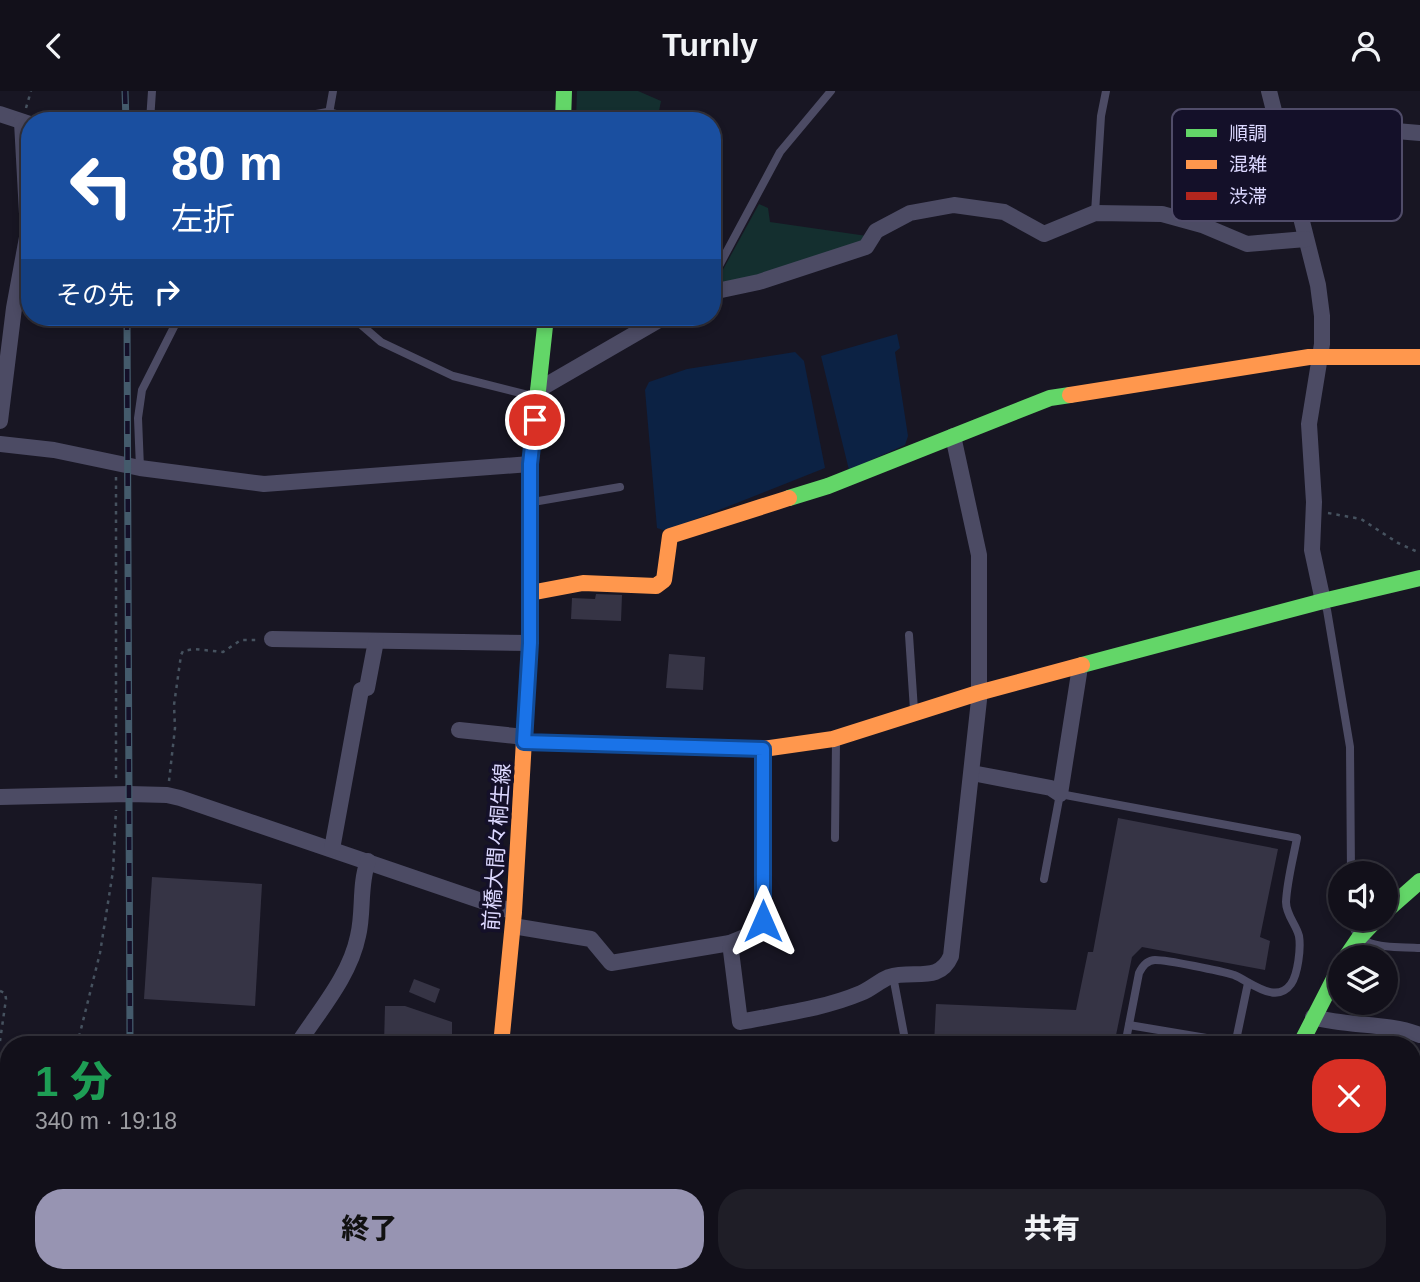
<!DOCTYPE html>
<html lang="ja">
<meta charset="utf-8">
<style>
body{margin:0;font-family:Arial,"Noto Sans JP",sans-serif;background:#1f1e27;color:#f1f3f6;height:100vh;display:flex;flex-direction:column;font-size:26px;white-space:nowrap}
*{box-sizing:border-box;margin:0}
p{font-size:23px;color:#9c9da2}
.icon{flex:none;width:38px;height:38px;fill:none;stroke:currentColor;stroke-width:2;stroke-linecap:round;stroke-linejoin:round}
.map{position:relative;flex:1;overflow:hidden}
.details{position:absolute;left:0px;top:945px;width:1421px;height:247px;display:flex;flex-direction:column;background:#12101a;border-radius:28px 28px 0 0;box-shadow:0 4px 10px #0003,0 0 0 2px #313039}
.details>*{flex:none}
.hud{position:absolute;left:21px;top:21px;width:700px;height:214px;border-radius:28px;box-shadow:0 4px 10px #0003,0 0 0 2px #313039;background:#1a4fa0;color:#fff;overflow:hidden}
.fabs{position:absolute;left:1328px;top:770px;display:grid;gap:14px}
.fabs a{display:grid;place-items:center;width:70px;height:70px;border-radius:50%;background:#12101a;box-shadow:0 4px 10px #0003,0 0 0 2px #313039;font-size:35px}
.pin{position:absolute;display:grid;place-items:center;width:60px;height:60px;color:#fff;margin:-30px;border:4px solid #fff;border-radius:50%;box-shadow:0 2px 7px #0007}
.me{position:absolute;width:77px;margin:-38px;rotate:0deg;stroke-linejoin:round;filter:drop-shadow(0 0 5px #0008)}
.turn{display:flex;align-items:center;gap:24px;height:147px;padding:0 35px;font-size:32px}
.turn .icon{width:91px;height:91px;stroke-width:2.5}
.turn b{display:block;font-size:49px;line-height:60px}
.then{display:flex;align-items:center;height:66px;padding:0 35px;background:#0003;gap:14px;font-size:26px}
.round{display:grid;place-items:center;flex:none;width:74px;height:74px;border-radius:28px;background:#1f1e27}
.headline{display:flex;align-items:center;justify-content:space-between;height:119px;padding:0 35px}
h1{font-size:42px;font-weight:800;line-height:52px;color:#1e9e55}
.primary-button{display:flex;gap:14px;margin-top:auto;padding:14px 35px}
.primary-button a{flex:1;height:80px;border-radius:28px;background:#9794b2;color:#111;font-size:28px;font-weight:800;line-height:80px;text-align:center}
.primary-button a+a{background:#1f1e27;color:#f1f3f6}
header{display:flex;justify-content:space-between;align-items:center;height:91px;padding:0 35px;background:#12101a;font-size:32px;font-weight:800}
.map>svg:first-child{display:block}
</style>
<header><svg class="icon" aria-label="back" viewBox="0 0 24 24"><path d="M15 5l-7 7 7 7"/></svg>Turnly<svg class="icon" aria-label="person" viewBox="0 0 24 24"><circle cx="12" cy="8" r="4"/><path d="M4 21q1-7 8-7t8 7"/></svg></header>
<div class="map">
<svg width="1420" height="1191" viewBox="0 0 1420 1191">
<rect width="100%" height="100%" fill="#181623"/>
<g fill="#142f2f">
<polygon points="577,0 638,0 661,10 657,30 576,30"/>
<polygon points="759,113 768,117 770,131 867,145 859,153 759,188 714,195"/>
</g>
<g fill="#0c2244">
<polygon points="897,243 900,257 895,261 908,345 905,354 849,379 821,265"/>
<polygon points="795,261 804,270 825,377 666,440 657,437 645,299 649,291 687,278"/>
</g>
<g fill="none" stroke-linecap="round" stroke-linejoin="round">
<polyline stroke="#0c2244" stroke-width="4.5" points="0,1177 9,1172"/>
</g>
<g fill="#363445">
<polygon points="596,503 622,504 621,530 571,528 572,507 595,508"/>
<polygon points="669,563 705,566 703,599 666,597"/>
<polygon points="1118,727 1278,758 1260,846 1270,850 1265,879 1142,856 1132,866 1114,954 934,954 936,913 1076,919 1088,861 1093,861"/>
<polygon points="152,786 262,793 255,915 144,908"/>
<polygon points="414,888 440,898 435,912 409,901"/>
<polygon points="385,915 405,915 452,931 452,954 384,954"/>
<polygon points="501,1183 547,1183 541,1191 496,1191"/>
</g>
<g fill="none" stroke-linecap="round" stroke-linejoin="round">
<g stroke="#46525f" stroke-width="2.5" stroke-dasharray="3.5 5" stroke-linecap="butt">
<polyline points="26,17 31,0"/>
<polyline points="712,143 721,146"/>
<polyline points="116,386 116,688"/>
<polyline points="1328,422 1361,428 1398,452 1420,462"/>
<polyline points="169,690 175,637 174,614 181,564 183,560 194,558 223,561 241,549 257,549"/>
<polyline points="0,900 5,902 6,908 0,950"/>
<polyline points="77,954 100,862 113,780 116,719"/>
<polyline points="0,1033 9,1034"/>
</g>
<g stroke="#4c4b64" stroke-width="8">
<polyline points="328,28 333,0"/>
<polyline points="150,30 152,0"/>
<polyline points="1095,122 1101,25 1106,0"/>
<polyline points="712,188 780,61 831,0"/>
<polyline points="352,226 381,251 453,285 536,306"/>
<polyline points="140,377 138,327 142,299 179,226"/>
<polyline points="533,411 620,396"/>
<polyline points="1323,510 1327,519 1350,656 1351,782"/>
<polyline points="909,544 914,619"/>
<polyline points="835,747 836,650"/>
<path d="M1044,788L1060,703L1297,747C1293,768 1287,790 1286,811C1286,824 1296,833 1299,845C1301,857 1298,883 1291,893C1276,914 1251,891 1234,884C1221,880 1168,869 1155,869C1147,869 1142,876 1139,882L1125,954"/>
<path d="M1352,828C1354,861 1395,855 1420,857"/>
<polyline points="893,885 906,954"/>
<polyline points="1129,934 1248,954"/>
<polyline points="1235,954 1248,892"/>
<polyline points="1296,1191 1297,1183"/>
</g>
<g stroke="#4c4b64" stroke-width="16">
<polyline points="1269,0 1318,194 1322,225 1322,253 1309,333 1314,411 1312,459 1323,510"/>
<polyline points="0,23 30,33"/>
<polyline points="300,30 328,25 347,30"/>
<polyline points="1278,30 1420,42"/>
<polyline points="712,201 759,191 866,156 876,140 910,122 954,114 1004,121 1044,143 1095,122 1162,123 1202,134 1247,153 1306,148"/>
<polyline points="538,299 664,226"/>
<polyline points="0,330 14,217 28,141 22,31"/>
<polyline points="0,353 54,359 140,377 264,393 530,373"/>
<polyline points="272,548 530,552"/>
<polyline points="459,639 525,646"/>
<polyline points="972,682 1051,697 1060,703 1080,576"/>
<polyline points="0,706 129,703 167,704 180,707 514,821"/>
<polyline points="332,758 361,599 367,597 376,550"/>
<polyline points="513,835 591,848 611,872 730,852 752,843 763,830 763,658"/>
<path d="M730,852L740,931C780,923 823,918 861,902C871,898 879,890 889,886C913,878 939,893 951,865L979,609V464L953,345"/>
<path d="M1313,926C1348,936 1386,931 1420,944"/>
<path d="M297,954C319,920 350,885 358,845C364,821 359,794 368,770"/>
<polyline points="555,1191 561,1183"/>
</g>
<g stroke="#63d668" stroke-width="16">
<polyline points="563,30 564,0"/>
<polyline points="789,407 828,395 1050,307 1070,304"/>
<polyline points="1082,574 1323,510 1420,487"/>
<polyline points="525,632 530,552 530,373 546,226"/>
<polyline points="1386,820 1420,790"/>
<polyline points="1346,866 1359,847 1377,828"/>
<polyline points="1300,954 1340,876"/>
<polyline points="620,1183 633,1191"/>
</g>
<g stroke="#ff974d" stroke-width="16">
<polyline points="1070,304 1309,266 1420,266"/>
<polyline points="530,502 583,492 656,495 664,489 670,445 789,407"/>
<polyline points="524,651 763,658 833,648 978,602 1082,574"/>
<polyline points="501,954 514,821 525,632"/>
<polyline points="1178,1191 1186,1183"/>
</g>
<g stroke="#b3261e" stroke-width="16">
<polyline points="1412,1129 1420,1129"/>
<polyline points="142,1191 177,1183"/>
</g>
<g stroke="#445b6c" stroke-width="7">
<g id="rail">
<polyline points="125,0 126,30"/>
<polyline points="127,226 130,954"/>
<polyline points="131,1183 131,1191"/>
</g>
</g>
<use href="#rail" stroke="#141029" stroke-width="4.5" stroke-dasharray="13" stroke-linecap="butt"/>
</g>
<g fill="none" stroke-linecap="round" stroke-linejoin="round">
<g stroke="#114b97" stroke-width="18">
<polyline id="route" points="535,329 530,373 530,552 524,651 763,658 763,830"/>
</g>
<use href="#route" stroke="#1a73e8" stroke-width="12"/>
</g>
<g text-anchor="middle" stroke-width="7" stroke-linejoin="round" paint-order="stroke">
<g font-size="21" fill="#dcd8ff" stroke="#141029">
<text transform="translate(497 756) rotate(-86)" y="7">前橋大間々桐生線</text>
</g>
</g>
<rect x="1172" y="18" width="230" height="112" rx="10" fill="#141029" stroke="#504c69" stroke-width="2"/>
<rect x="1186" y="38" width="31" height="8" fill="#63d668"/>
<rect x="1186" y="69" width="31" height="9" fill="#ff974d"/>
<rect x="1186" y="101" width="31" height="8" fill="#b3261e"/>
<g font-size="19" fill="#dcd8ff">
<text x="1229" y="49">順調</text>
<text x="1229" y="80">混雑</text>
<text x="1229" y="112">渋滞</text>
</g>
</svg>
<div class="fabs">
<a><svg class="icon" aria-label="sound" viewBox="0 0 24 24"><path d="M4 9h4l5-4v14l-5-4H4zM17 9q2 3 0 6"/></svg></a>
<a><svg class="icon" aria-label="layers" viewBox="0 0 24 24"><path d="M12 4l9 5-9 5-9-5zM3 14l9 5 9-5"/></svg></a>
</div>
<div class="pin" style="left:535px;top:329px;background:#d93025"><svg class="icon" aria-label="arrive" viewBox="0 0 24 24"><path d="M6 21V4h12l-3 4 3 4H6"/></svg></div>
<svg class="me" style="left:763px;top:830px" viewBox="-20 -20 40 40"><path d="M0-17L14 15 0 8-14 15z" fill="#1a73e8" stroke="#fff" stroke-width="4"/></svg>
<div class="hud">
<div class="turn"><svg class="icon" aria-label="left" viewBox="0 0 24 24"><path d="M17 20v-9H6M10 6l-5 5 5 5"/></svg><div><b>80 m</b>左折</div></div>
<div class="then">その先<svg class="icon" aria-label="right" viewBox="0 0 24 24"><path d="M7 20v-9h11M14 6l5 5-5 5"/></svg></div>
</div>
<section class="details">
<div class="headline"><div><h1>1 分</h1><p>340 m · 19:18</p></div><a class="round" style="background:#d93025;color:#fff"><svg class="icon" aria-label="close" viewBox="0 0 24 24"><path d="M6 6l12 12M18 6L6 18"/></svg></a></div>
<div class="primary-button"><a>終了</a><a>共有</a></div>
</section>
</div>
